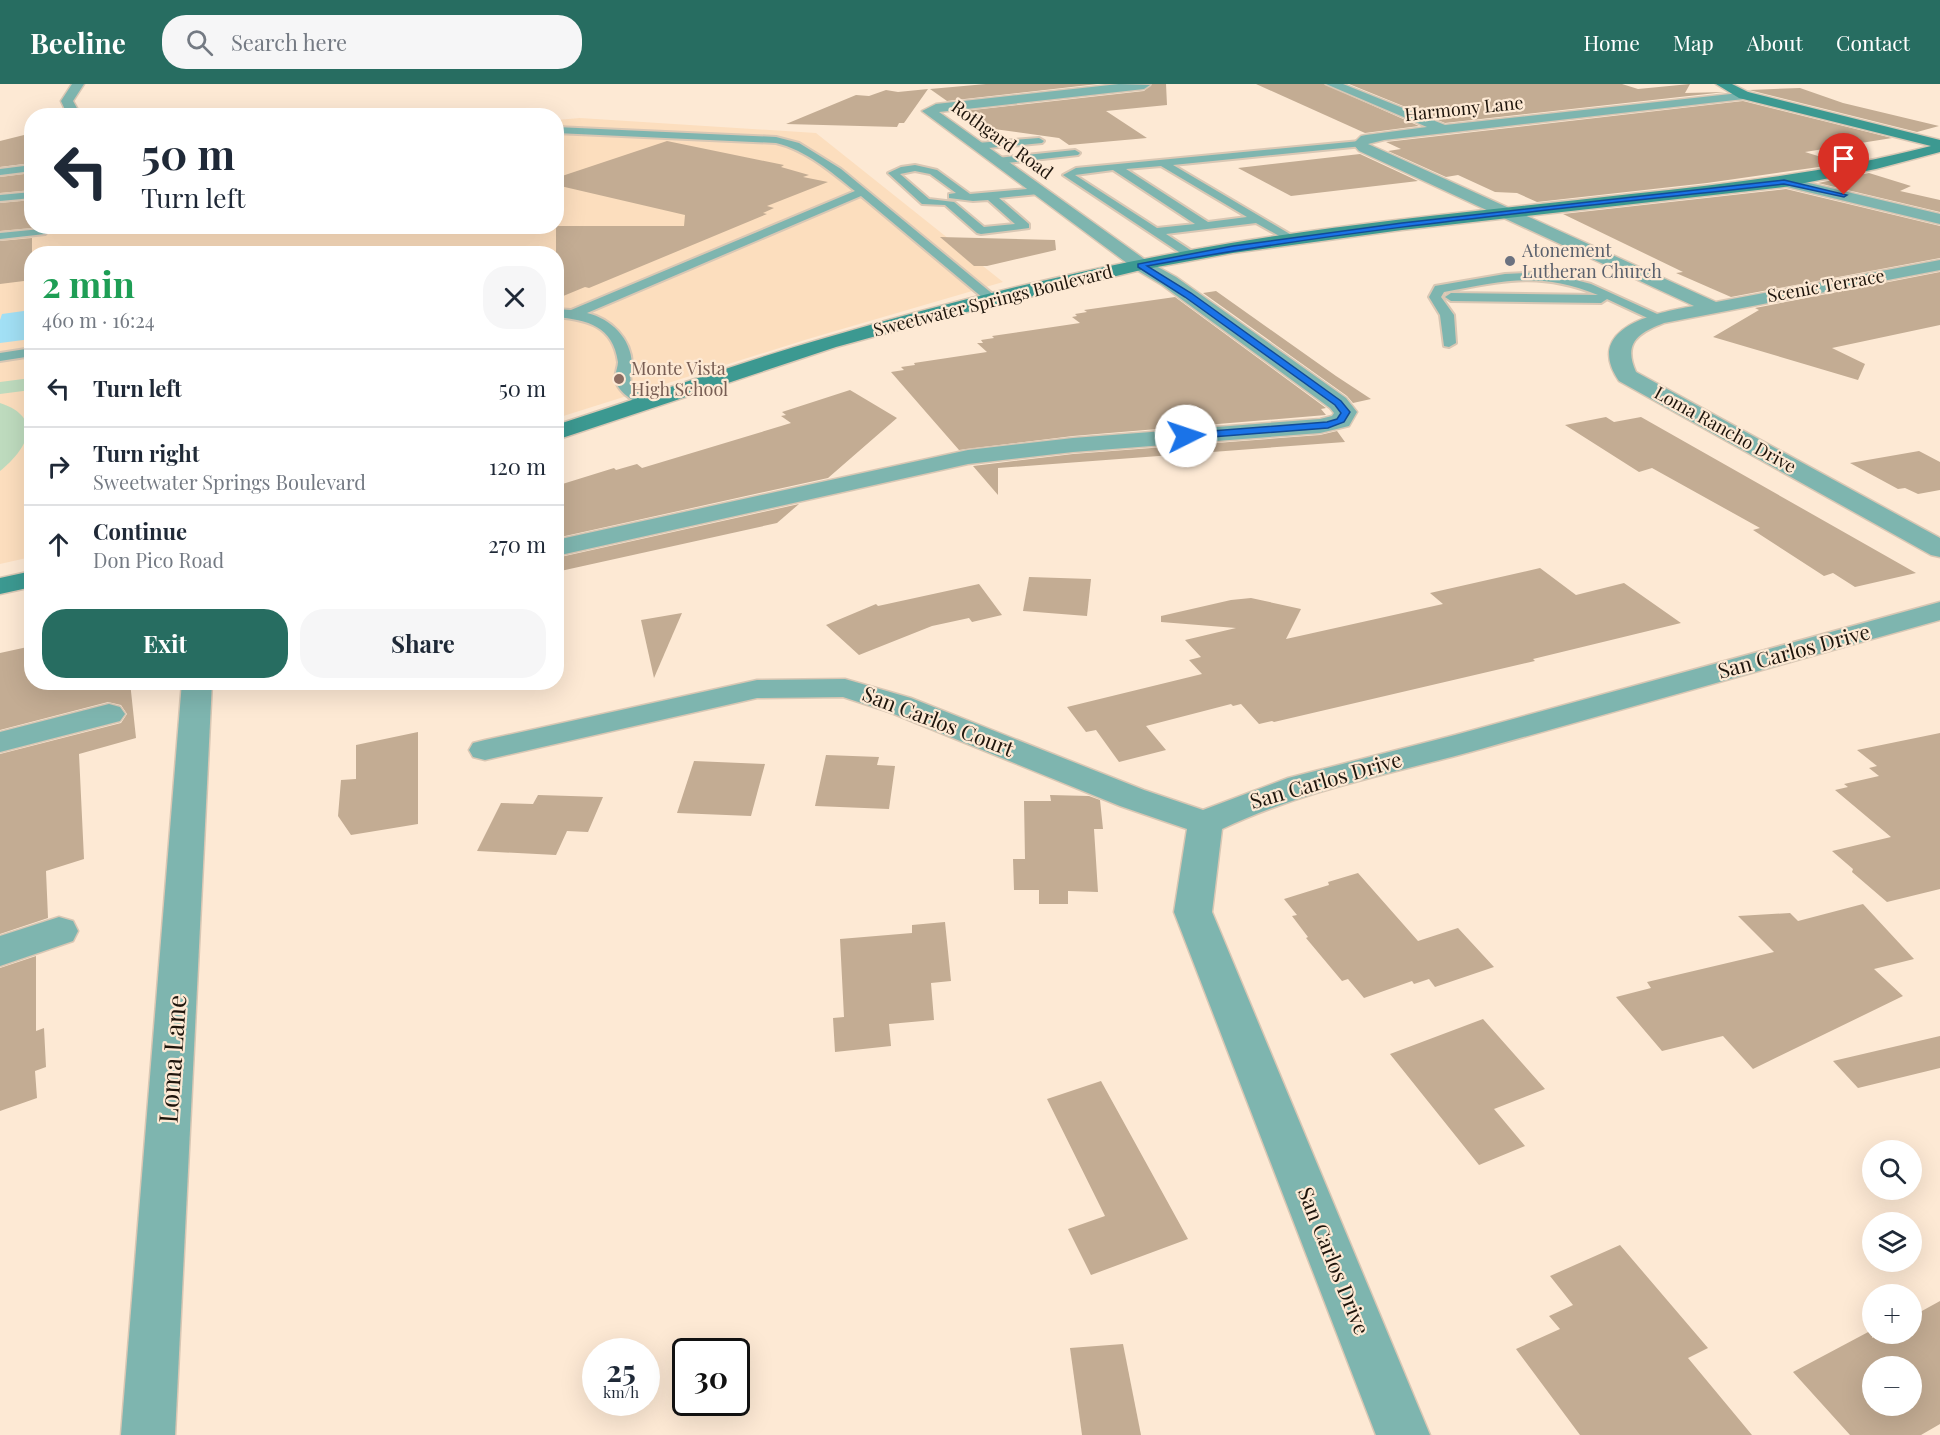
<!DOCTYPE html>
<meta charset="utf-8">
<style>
body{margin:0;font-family:"Playfair Display",serif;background:#f6f6f7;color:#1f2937;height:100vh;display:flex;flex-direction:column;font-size:22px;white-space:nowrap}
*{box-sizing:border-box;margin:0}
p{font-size:20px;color:#747a83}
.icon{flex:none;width:33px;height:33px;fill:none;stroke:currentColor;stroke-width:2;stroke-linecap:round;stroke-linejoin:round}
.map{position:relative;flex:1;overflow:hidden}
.panel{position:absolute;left:24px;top:162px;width:540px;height:444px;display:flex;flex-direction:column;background:#fff;border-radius:24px;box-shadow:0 6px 24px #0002}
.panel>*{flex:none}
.banner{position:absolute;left:24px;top:24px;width:540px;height:126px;border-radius:24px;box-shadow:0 6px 24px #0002;background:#fff;color:#1f2937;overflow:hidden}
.fabs{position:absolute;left:1862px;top:1056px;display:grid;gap:12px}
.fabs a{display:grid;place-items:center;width:60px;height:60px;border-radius:50%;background:#fff;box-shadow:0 6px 24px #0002;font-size:30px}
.speed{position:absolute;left:582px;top:1254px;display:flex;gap:12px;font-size:30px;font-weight:700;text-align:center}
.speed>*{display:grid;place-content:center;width:78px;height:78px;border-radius:50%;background:#fff;box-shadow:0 6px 24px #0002;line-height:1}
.speed small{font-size:15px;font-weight:400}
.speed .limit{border:3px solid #111;border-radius:9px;background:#fff;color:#111}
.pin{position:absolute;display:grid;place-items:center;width:51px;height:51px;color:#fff;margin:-62px -26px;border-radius:50% 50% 50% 0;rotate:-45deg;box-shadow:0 0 6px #0007}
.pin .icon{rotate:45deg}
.me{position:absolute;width:66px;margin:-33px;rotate:86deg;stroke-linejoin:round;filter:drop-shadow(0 0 4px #0008)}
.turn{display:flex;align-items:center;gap:21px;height:126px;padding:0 18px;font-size:27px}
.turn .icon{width:78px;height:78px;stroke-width:2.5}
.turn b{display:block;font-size:42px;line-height:51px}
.round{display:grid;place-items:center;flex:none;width:63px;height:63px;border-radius:24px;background:#f6f6f7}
.overview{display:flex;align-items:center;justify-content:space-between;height:102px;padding:0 18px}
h1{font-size:36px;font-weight:700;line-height:45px;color:#1e9e55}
.primary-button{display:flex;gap:12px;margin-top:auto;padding:12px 18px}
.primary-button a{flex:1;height:69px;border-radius:24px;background:#276d61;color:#fff;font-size:24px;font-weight:700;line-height:69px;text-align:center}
.primary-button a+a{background:#f6f6f7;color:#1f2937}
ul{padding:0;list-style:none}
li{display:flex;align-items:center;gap:18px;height:78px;padding:0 18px;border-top:2px solid #e0e1e3}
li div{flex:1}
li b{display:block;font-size:22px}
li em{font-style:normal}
header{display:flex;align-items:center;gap:36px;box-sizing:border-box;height:84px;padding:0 30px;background:#276d61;color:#fff}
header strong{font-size:28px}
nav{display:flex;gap:33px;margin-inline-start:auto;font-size:21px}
.search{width:420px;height:54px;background:#f6f6f7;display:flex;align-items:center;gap:15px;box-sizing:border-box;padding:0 21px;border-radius:24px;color:#747a83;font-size:22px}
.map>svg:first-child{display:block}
</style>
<header>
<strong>Beeline</strong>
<div class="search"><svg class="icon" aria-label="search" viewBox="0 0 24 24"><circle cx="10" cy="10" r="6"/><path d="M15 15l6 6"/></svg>Search here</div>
<nav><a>Home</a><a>Map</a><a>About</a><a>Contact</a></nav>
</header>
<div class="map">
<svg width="1940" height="1351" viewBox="0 0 1940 1351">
<rect width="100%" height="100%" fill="#fde9d4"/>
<polygon fill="#fcdebe" points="580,34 816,49 1003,198 808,255 557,334 556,170 32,170 31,473 0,480 0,84 31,81 32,142 556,142 557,36"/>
<g fill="#bedbbe">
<polygon points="31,294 31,306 0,310 0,298"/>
<path d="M0,319C45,334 27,365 0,387Z"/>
</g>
<polygon fill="#a2e0f5" points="31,226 31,255 0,259 0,236 2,230"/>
<g fill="#c3ac93" fill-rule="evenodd">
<polygon points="986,0 1098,0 947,17 930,5"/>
<polygon points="1152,0 1166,0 1167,21 1106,27 1147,54 1069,61 1059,54 994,45 964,27 1144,7"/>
<polygon points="1256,0 1324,0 1419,42 1365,49"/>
<polygon points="1349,0 1622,0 1638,5 1690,0 1685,9 1725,8 1445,39"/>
<polygon points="1800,4 1843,19 1939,42 1917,48 1749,6"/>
<polygon points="928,5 904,39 899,39 897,43 786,40 856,11 869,12 886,6 898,8"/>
<polygon points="1743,17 1892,54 1805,68 1841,79 1819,83 1707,99 1537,118 1517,109 1495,108 1458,91 1446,93 1388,67 1401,65 1386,58"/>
<polygon points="32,49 32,79 0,83 0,57"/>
<polygon points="667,57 784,81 781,83 809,91 803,93 828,98 767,122 774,124 763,129 767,130 589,204 585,203 556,215 556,142 684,142 685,131 556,101 556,94"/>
<polygon points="1360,70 1418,97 1291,112 1238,84"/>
<polygon points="32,89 32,106 0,109 0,93"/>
<polygon points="1869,89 1911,102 1900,107 1940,116 1940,128 1818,99"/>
<polygon points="1786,105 1940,142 1940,174 1731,213 1676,189 1683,188 1563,130"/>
<polygon points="32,116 32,144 0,147 0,119"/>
<polygon points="940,153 1055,156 1056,166 987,182 974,182"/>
<polygon points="32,154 32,196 0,200 0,157"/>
<polygon points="1940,188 1940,241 1832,264 1865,280 1858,296 1713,253 1759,226 1755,224"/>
<polygon points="1216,207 1336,292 1371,315 1353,319 1347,312 1203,209"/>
<polygon points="1175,213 1326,324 1321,325 1326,331 1073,352 959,366 891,288 904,286 901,283 915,281 914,279 987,268 977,259 983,259 981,256 994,254 992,252 1080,239 1072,233 1077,232 1075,230 1087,228 1084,226"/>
<polygon points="850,306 897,334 828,394 556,454 556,402 614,384 616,386 637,380 642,384 791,339 781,332 786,331 782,328"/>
<polygon points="1606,333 1614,338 1641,333 1916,489 1855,503 1833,489 1824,492 1753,446 1760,444 1652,384 1639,388 1565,341"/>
<polygon points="1337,347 1345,358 998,384 998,411 973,382 1073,370 1320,351"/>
<polygon points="1919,367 1940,378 1940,406 1918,410 1905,404 1898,405 1850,379"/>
<polygon points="799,420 777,439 556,488 556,474"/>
<polygon points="1540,484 1576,511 1624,499 1681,539 1533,575 1535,577 1274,638 1272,637 1259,640 1241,620 1233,622 1231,620 1146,642 1166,666 1119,678 1096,646 1086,648 1067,623 1202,590 1189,576 1201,573 1185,556 1236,544 1161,538 1161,532 1231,516 1251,514 1301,525 1286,555 1443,520 1430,509"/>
<polygon points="1029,493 1091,495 1087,532 1023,527"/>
<polygon points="979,500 1002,531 972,538 969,534 932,542 859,571 826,541 876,520 878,522"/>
<polygon points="682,529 654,594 641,536"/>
<polygon points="32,562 32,598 130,598 136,654 79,670 84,775 46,787 48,834 0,850 0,670 121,639 127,630 121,621 108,618 0,646 0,569"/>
<polygon points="418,648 418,740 351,751 338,732 341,696 356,695 356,661"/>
<polygon points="1940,649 1940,805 1887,818 1852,788 1853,785 1832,767 1891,753 1835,706 1848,703 1844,700 1879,692 1869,684 1877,682 1857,666"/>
<polygon points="826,671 879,673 877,681 895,682 889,725 815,722"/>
<polygon points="694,677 765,680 751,732 677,729"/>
<polygon points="538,711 603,713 588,748 567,747 556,771 477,767 501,719 533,720"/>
<polygon points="1050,711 1089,712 1100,716 1103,745 1094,745 1098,808 1068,807 1068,820 1039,820 1039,806 1014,806 1013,775 1025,775 1024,717 1051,717"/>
<polygon points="1358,789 1418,857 1458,844 1494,883 1435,903 1429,895 1414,900 1412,897 1364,914 1348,895 1342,897 1306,854 1308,853 1292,832 1297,831 1284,815 1329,801 1328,798"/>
<polygon points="1863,820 1914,875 1874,885 1903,912 1753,985 1723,952 1662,967 1616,913 1651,904 1647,898 1774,868 1738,832 1790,829 1798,837"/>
<polygon points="945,838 951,897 931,899 934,936 889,940 891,962 835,968 833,934 844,933 840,855 912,849 912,841"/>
<polygon points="36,872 36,947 44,944 46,983 35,987 37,1014 0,1027 0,884"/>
<polygon points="1483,935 1545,1005 1494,1025 1525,1062 1479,1081 1390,970"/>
<polygon points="1940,952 1940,984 1858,1004 1833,977"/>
<polygon points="1101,997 1188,1155 1091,1191 1068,1145 1105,1132 1047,1015"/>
<polygon points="1620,1161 1708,1264 1688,1274 1752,1351 1580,1351 1516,1265 1560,1245 1549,1232 1573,1221 1550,1192"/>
<path d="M1940,1217V1340L1921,1351H1850L1793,1288L1872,1246V1254L1881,1250H1911V1233ZM1872,1282H1911V1322H1872Z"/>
<polygon points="1123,1260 1141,1351 1082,1351 1070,1264"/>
</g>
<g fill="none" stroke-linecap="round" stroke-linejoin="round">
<g stroke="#d9c7b4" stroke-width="4">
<g id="lane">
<path d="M556,43L776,53L799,59L841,85L1000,216L994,220L989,219L861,112L587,229C611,235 631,254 632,280C632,288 629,292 631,299L655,320L647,325L642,323C633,316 618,308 616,297C614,290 618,284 618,278C613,242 588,236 556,233V225L571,226L855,107C831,88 806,66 776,59L556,49Z"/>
<polygon points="1039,54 1044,57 1042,59 977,65 972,62 977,59"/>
<path d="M1360,57L1363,58V62L1173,81L1300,156L1298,158H1290L1256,139L1166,150L1195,169L1197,172L1191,176L1063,91L1076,84ZM1161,82L1247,133L1208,138L1126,85ZM1113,86L1195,140L1157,144L1075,91Z"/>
<polygon points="1075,66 1080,69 1078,71 997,80 992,77 997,74"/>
<polygon points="32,81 32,87 0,91 0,85"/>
<path d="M915,81L937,86L970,110L1038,104L1043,107L1038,110L999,114L1029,140V144L981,150L977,149L945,121L922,120L888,89L901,83ZM915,87L930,90L956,109L949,110V114L973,117L988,116L1015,140L984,143L954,118L929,115L900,90Z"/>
<polygon points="32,108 32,114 0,117 0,111"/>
<polygon points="41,145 47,148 45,150 0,155 0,149"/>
<path d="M1545,188L1591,200L1666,234L1659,238L1654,237L1607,215L1601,219L1451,217L1445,213L1451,209L1598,211C1538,187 1504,197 1444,208L1441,213L1454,231L1456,259L1449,263L1444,262L1440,231L1429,213L1435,202L1505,190Z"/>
<polygon points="32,264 32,272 0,277 0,269"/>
</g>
</g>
<g stroke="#d9c7b4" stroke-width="3">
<g id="street">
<polygon points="72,0 84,0 73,17 78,26 86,32 68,32 61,17"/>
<polygon points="1119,0 1150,1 1144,5 939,28 1147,177 1176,193 1346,314 1357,328 1349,342 1320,349 1073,368 968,380 556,472 556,456 968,366 1073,354 1320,335 1332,332 1334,329 1330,324 1162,201 1135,185 922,27 936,20"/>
<path d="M1326,0H1343L1445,41L1749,8L1750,11L1744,15L1384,56L1368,60L1716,218L1940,176V186L1664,239C1638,249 1623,259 1636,288L1940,454V473L1931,471L1619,297C1582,243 1658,228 1694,222L1359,67L1353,60L1361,52L1366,51L1427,43Z"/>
<polygon points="1784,93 1940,130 1940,140 1779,101 1776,98 1779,95"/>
<path d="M1940,518V536C1787,579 1634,622 1481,665C1394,689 1304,706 1222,745L1212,828L1430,1351H1376L1174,828L1187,745L1120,722L889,628L843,613L757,614L485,676L473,673L469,666L473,659L485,656L757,596L845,595L911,614L1144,706L1203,726L1288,694L1455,651Z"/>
<polygon points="182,598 212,598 175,1351 121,1351"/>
<polygon points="109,620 120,623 125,630 120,637 0,668 0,648"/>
<polygon points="59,833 73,837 78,847 73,857 0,882 0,852"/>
</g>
</g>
<g stroke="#d9c7b4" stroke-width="3">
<g id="secondary">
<path d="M1716,0H1732L1748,8L1940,56V68L1876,85L1784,103L1402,146L1233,169L1141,186L942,234L836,263L556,356V341C646,312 735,280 825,254C958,215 1095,182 1231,159C1364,137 1498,125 1631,110C1734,99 1831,88 1931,62L1739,14Z"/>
<polygon points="32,487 32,503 0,510 0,494"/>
</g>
</g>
<use href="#lane" fill="#7eb5af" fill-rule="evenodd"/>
<use href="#street" fill="#7eb5af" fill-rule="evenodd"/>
<use href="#secondary" fill="#3c9991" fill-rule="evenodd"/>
</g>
<path fill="#1a73e8" stroke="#114b97" stroke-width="1.5" d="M1784,96L1847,111L1844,113L1784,100C1572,124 1358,143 1147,182L1191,209L1341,317L1350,328L1344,338L1328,344L1186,355L1181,352L1186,349L1327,338L1337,335L1341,329L1335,321L1185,213L1138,183V180L1233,162L1402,139Z"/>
<circle fill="#6b7280" stroke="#fde9d4" stroke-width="2" cx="1510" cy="177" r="6"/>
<circle fill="#8d6e63" stroke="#fde9d4" stroke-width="2" cx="619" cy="295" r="6"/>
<g text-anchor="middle" stroke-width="4.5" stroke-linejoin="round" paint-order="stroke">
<g font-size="18" fill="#1e150c" stroke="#fde9d4">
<text transform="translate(1464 25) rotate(-6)" y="6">Harmony Lane</text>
<text transform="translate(1002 56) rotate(36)" y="6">Rothgard Road</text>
<text transform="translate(1826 202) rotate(-10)" y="6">Scenic Terrace</text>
<text transform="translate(993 217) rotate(-14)" y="6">Sweetwater Springs Boulevard</text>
<text transform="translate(1725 346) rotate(29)" y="6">Loma Rancho Drive</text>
</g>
<g font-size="18" fill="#5b616d" stroke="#fde9d4" text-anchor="start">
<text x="1522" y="173">Atonement<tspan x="1522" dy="21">Lutheran Church</tspan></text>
</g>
<g font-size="18" fill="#785e54" stroke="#fde9d4" text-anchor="start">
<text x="631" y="291">Monte Vista<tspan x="631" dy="21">High School</tspan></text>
</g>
<g font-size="21" fill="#1e150c" stroke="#fde9d4">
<text transform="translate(1794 568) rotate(-15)" y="7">San Carlos Drive</text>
<text transform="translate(938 638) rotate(21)" y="7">San Carlos Court</text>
<text transform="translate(1326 697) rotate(-16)" y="7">San Carlos Drive</text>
<text transform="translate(1333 1177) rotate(68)" y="7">San Carlos Drive</text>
</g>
<g font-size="26" fill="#1e150c" stroke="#fde9d4">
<text transform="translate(173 975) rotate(-86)" y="9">Loma Lane</text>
</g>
</g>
</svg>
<div class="fabs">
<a><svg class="icon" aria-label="search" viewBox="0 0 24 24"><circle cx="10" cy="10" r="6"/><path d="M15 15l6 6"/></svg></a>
<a><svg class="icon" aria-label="layers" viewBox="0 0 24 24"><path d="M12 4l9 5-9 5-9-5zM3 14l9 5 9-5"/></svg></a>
<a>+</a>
<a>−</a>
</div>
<div class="speed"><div>25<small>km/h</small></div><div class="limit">30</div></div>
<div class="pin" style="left:1844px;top:111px;background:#d93025"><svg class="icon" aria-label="arrive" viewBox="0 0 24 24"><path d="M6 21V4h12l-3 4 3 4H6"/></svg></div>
<svg class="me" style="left:1186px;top:352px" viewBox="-20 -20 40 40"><circle r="19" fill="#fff"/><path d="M0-13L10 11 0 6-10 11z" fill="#1a73e8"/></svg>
<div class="banner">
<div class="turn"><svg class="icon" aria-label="left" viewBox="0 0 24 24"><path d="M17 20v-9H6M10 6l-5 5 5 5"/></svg><div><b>50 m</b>Turn left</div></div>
</div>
<section class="panel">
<div class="overview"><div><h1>2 min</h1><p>460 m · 16:24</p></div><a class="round"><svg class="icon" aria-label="close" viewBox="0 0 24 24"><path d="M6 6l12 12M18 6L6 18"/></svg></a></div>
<ul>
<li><svg class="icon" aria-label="left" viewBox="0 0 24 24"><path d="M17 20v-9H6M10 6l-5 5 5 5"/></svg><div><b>Turn left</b></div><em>50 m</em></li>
<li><svg class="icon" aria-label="right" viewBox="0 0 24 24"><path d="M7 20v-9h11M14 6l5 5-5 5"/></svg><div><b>Turn right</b><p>Sweetwater Springs Boulevard</p></div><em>120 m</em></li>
<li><svg class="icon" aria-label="ahead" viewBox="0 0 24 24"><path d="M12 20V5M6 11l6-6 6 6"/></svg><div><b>Continue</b><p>Don Pico Road</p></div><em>270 m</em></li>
</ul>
<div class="primary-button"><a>Exit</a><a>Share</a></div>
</section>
</div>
